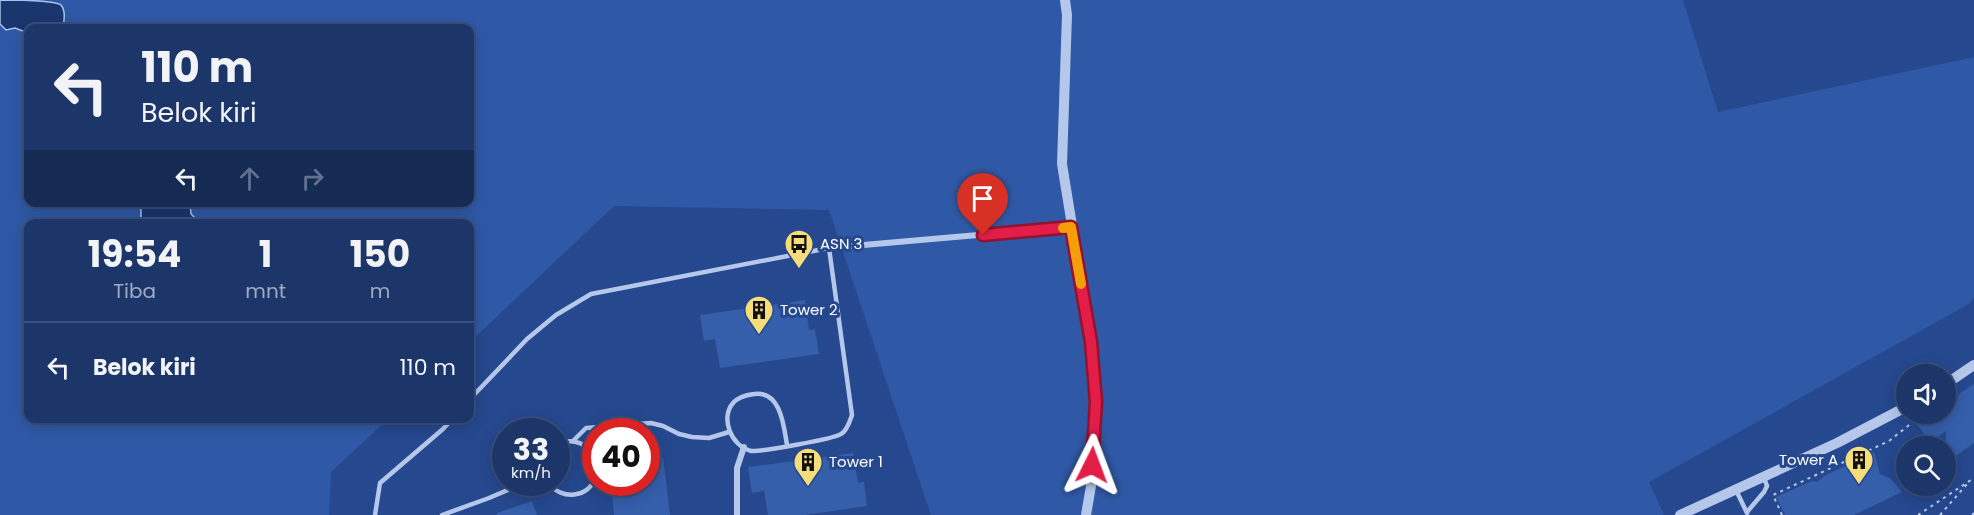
<!DOCTYPE html>
<html lang="id">
<style>
body{margin:0;font-family:Poppins,sans-serif;background:#294172;color:#f1f3f6;height:100vh;display:flex;flex-direction:column;font-size:22px;white-space:nowrap}
*{box-sizing:border-box;margin:0}
p{font-size:20px;color:#a0abc1}
.icon{flex:none;width:33px;height:33px;fill:none;stroke:currentColor;stroke-width:2;stroke-linecap:round;stroke-linejoin:round}
.map{position:relative;flex:1;overflow:hidden}
.sheet{position:absolute;left:24px;top:219px;width:450px;height:204px;display:flex;flex-direction:column;background:#1c366a;border-radius:12px;box-shadow:0 3px 15px #0003,0 0 0 2px #3a507e}
.sheet>*{flex:none}
.guide{position:absolute;left:24px;top:24px;width:450px;height:183px;border-radius:12px;box-shadow:0 3px 15px #0003,0 0 0 2px #3a507e;background:#1c366a;color:#f1f3f6;overflow:hidden}
.tools{position:absolute;left:1896px;top:364px;display:grid;gap:12px}
.tools a{display:grid;place-items:center;width:60px;height:60px;border-radius:50%;background:#1c366a;box-shadow:0 3px 15px #0003,0 0 0 2px #3a507e;font-size:30px}
.speed{position:absolute;left:492px;top:418px;display:flex;gap:12px;font-size:30px;font-weight:700;text-align:center}
.speed>*{display:grid;place-content:center;width:78px;height:78px;border-radius:50%;background:#1c366a;box-shadow:0 3px 15px #0003,0 0 0 2px #3a507e;line-height:1}
.speed small{font-size:15px;font-weight:400}
.speed .limit{border:9px solid #d22;background:#fff;color:#111}
.pin{position:absolute;display:grid;place-items:center;width:51px;height:51px;color:#fff;margin:-62px -26px;border-radius:50% 50% 50% 0;rotate:-45deg;box-shadow:0 0 6px #0007}
.pin .icon{rotate:45deg}
.me{position:absolute;width:66px;margin:-33px;rotate:3deg;stroke-linejoin:round;filter:drop-shadow(0 0 4px #0008)}
.turn{display:flex;align-items:center;gap:21px;height:126px;padding:0 18px;font-size:27px}
.turn .icon{width:78px;height:78px;stroke-width:2.5}
.turn b{display:block;font-size:42px;line-height:51px}
.lanes{display:flex;align-items:center;height:57px;padding:0 18px;background:#0003;justify-content:center;gap:30px;direction:ltr}
.lanes .off{opacity:.35}
.eta{display:flex;justify-content:space-evenly;align-items:center;height:102px;text-align:center}
.eta b{font-size:36px;font-weight:700;line-height:42px}
ul{padding:0;list-style:none}
li{display:flex;align-items:center;gap:18px;height:90px;padding:0 18px;border-top:2px solid #3a507e}
li div{flex:1}
li b{display:block;font-size:22px}
li em{font-style:normal}
.map>svg:first-child{display:block}
</style>
<div class="map">
<svg width="1974" height="515" viewBox="0 0 1974 515">
<rect width="100%" height="100%" fill="#25488e"/>
<path fill="#2f59a6" fill-rule="evenodd" d="M0,0H1683L1718,112L1974,57V298L1969,304L1649,482L1664,515H931L829,210L614,206L470,342V224H28V418L388,419L331,472L329,515H0ZM28,28H470V202H28Z"/>
<g fill="#1a366e" stroke="#a9c2ec" stroke-width="1.5">
<path d="M0,0C12,0 54,0 61,5C66,11 64,21 63,28H28V33L15,28L6,30L0,24Z"/>
<polygon points="141,203 190,203 191,214 197,220 196,223 141,223"/>
</g>
<g fill="#355eab">
<polygon points="805,300 809,330 815,329 819,354 720,368 715,339 704,341 700,315"/>
<polygon points="1974,384 1974,443 1946,463 1946,431 1930,442 1916,423 1929,414 1946,414 1946,400 1956,401 1960,393"/>
<polygon points="1874,452 1880,474 1891,479 1902,492 1854,515 1785,515 1776,497 1812,481 1817,482 1824,476"/>
<polygon points="853,453 858,483 864,482 867,506 805,515 768,515 764,491 752,493 748,467"/>
<polygon points="663,457 670,515 614,515 611,483 646,483 646,459"/>
<polygon points="532,501 537,515 497,515 497,513"/>
</g>
<g fill="none" stroke-linecap="round" stroke-linejoin="round">
<g stroke="#b5c8eb" stroke-width="2" stroke-dasharray="3 4.5" stroke-linecap="butt">
<polyline points="1782,515 1773,495 1889,441 1923,414"/>
<polyline points="1918,515 1974,478"/>
<polyline points="1940,515 1968,483"/>
<polyline points="1972,515 1974,513"/>
</g>
<g stroke="#b5c8eb" stroke-width="4.5">
<path d="M470,399L527,339L556,315L591,294L829,248L852,415C850,421 847,431 841,434C834,439 759,452 751,451C731,446 720,418 733,403C738,397 746,395 754,394C781,390 784,427 787,445"/>
<polyline points="573,441 586,428 651,423 663,426 679,434 692,437 709,438 729,432"/>
<path d="M556,445C572,436 590,444 596,460"/>
<polyline points="587,447 596,442"/>
<path d="M548,483C561,500 589,499 596,476"/>
<polyline points="1736,490 1747,513"/>
<polyline points="1747,512 1764,492 1767,486 1764,478"/>
<polyline points="375,515 380,483 443,429 453,418"/>
<polyline points="442,515 489,498 524,483"/>
</g>
<g stroke="#b5c8eb" stroke-width="6">
<polyline points="829,248 1071,227"/>
<polyline points="737,515 737,468 744,447"/>
</g>
<g stroke="#b5c8eb" stroke-width="10">
<polyline points="1065,0 1067,15 1062,164 1091,342 1096,402 1091,486 1086,515"/>
<polyline points="1946,384 1974,365"/>
<polyline points="1680,515 1837,443 1906,407"/>
</g>
</g>
<g fill="none" stroke-linecap="round" stroke-linejoin="round">
<g stroke="#92132f" stroke-width="15">
<polyline id="route" points="983,235 1071,227 1091,342 1096,402 1092,465"/>
</g>
<use href="#route" stroke="#e11d48" stroke-width="10"/>
<polyline stroke="#f59e0b" stroke-width="10" points="1063,228 1071,227 1081,284"/>
</g>
<defs>
<g id="bus-pin" transform="scale(1.5)"><path d="M0 17L-7.5 6A9.5 9.5 0 1 1 7.5 6Z" fill="#f5dd79" stroke="#25488e"/><path d="M-5-6H5V4H4V6H2V4H-2V6H-4V4H-5ZM-3.5-4V0h7V-4ZM-3.5 1.2v1.5H-2V1.2ZM2 1.2v1.5H3.5V1.2Z" fill="#111"/></g>
<g id="building-pin" transform="scale(1.5)"><path d="M0 17L-7.5 6A9.5 9.5 0 1 1 7.5 6Z" fill="#f5dd79" stroke="#25488e"/><path d="M-4-6H4V6H1V3H-1V6H-4ZM-2.5-4.3h1.7v1.8h-1.7ZM.8-4.3h1.7v1.8H.8ZM-2.5-1h1.7V.8h-1.7ZM.8-1h1.7V.8H.8Z" fill="#111"/></g>
</defs>
<g fill-rule="evenodd">
<use href="#bus-pin" x="799" y="244"/>
<use href="#building-pin" x="759" y="310"/>
<use href="#building-pin" x="1859" y="460"/>
<use href="#building-pin" x="808" y="462"/>
</g>
<g text-anchor="middle" stroke-width="6" stroke-linejoin="round" paint-order="stroke">
<g font-size="15" fill="#fff" stroke="#25488e" text-anchor="start">
<text x="820" y="249">ASN 3</text>
<text x="780" y="315">Tower 2</text>
<text x="1838" y="465" text-anchor="end">Tower A</text>
<text x="829" y="467">Tower 1</text>
</g>
</g>
</svg>
<div class="tools">
<a><svg class="icon" aria-label="sound" viewBox="0 0 24 24"><path d="M4 9h4l5-4v14l-5-4H4zM17 9q2 3 0 6"/></svg></a>
<a><svg class="icon" aria-label="search" viewBox="0 0 24 24"><circle cx="10" cy="10" r="6"/><path d="M15 15l6 6"/></svg></a>
</div>
<div class="speed"><div>33<small>km/h</small></div><div class="limit">40</div></div>
<div class="pin" style="left:983px;top:235px;background:#d93025"><svg class="icon" aria-label="arrive" viewBox="0 0 24 24"><path d="M6 21V4h12l-3 4 3 4H6"/></svg></div>
<svg class="me" style="left:1092px;top:465px" viewBox="-20 -20 40 40"><path d="M0-17L14 15 0 8-14 15z" fill="#e11d48" stroke="#fff" stroke-width="4"/></svg>
<div class="guide">
<div class="turn"><svg class="icon" aria-label="left" viewBox="0 0 24 24"><path d="M17 20v-9H6M10 6l-5 5 5 5"/></svg><div><b>110 m</b>Belok kiri</div></div>
<div class="lanes"><svg class="icon" aria-label="left" viewBox="0 0 24 24"><path d="M17 20v-9H6M10 6l-5 5 5 5"/></svg><svg class="icon off" aria-label="ahead" viewBox="0 0 24 24"><path d="M12 20V5M6 11l6-6 6 6"/></svg><svg class="icon off" aria-label="right" viewBox="0 0 24 24"><path d="M7 20v-9h11M14 6l5 5-5 5"/></svg></div>
</div>
<section class="sheet">
<div class="eta">
<div><b>19:54</b><p>Tiba</p></div>
<div><b>1</b><p>mnt</p></div>
<div><b>150</b><p>m</p></div>
</div>
<ul>
<li><svg class="icon" aria-label="left" viewBox="0 0 24 24"><path d="M17 20v-9H6M10 6l-5 5 5 5"/></svg><div><b>Belok kiri</b></div><em>110 m</em></li>
</ul>
</section>
</div>
